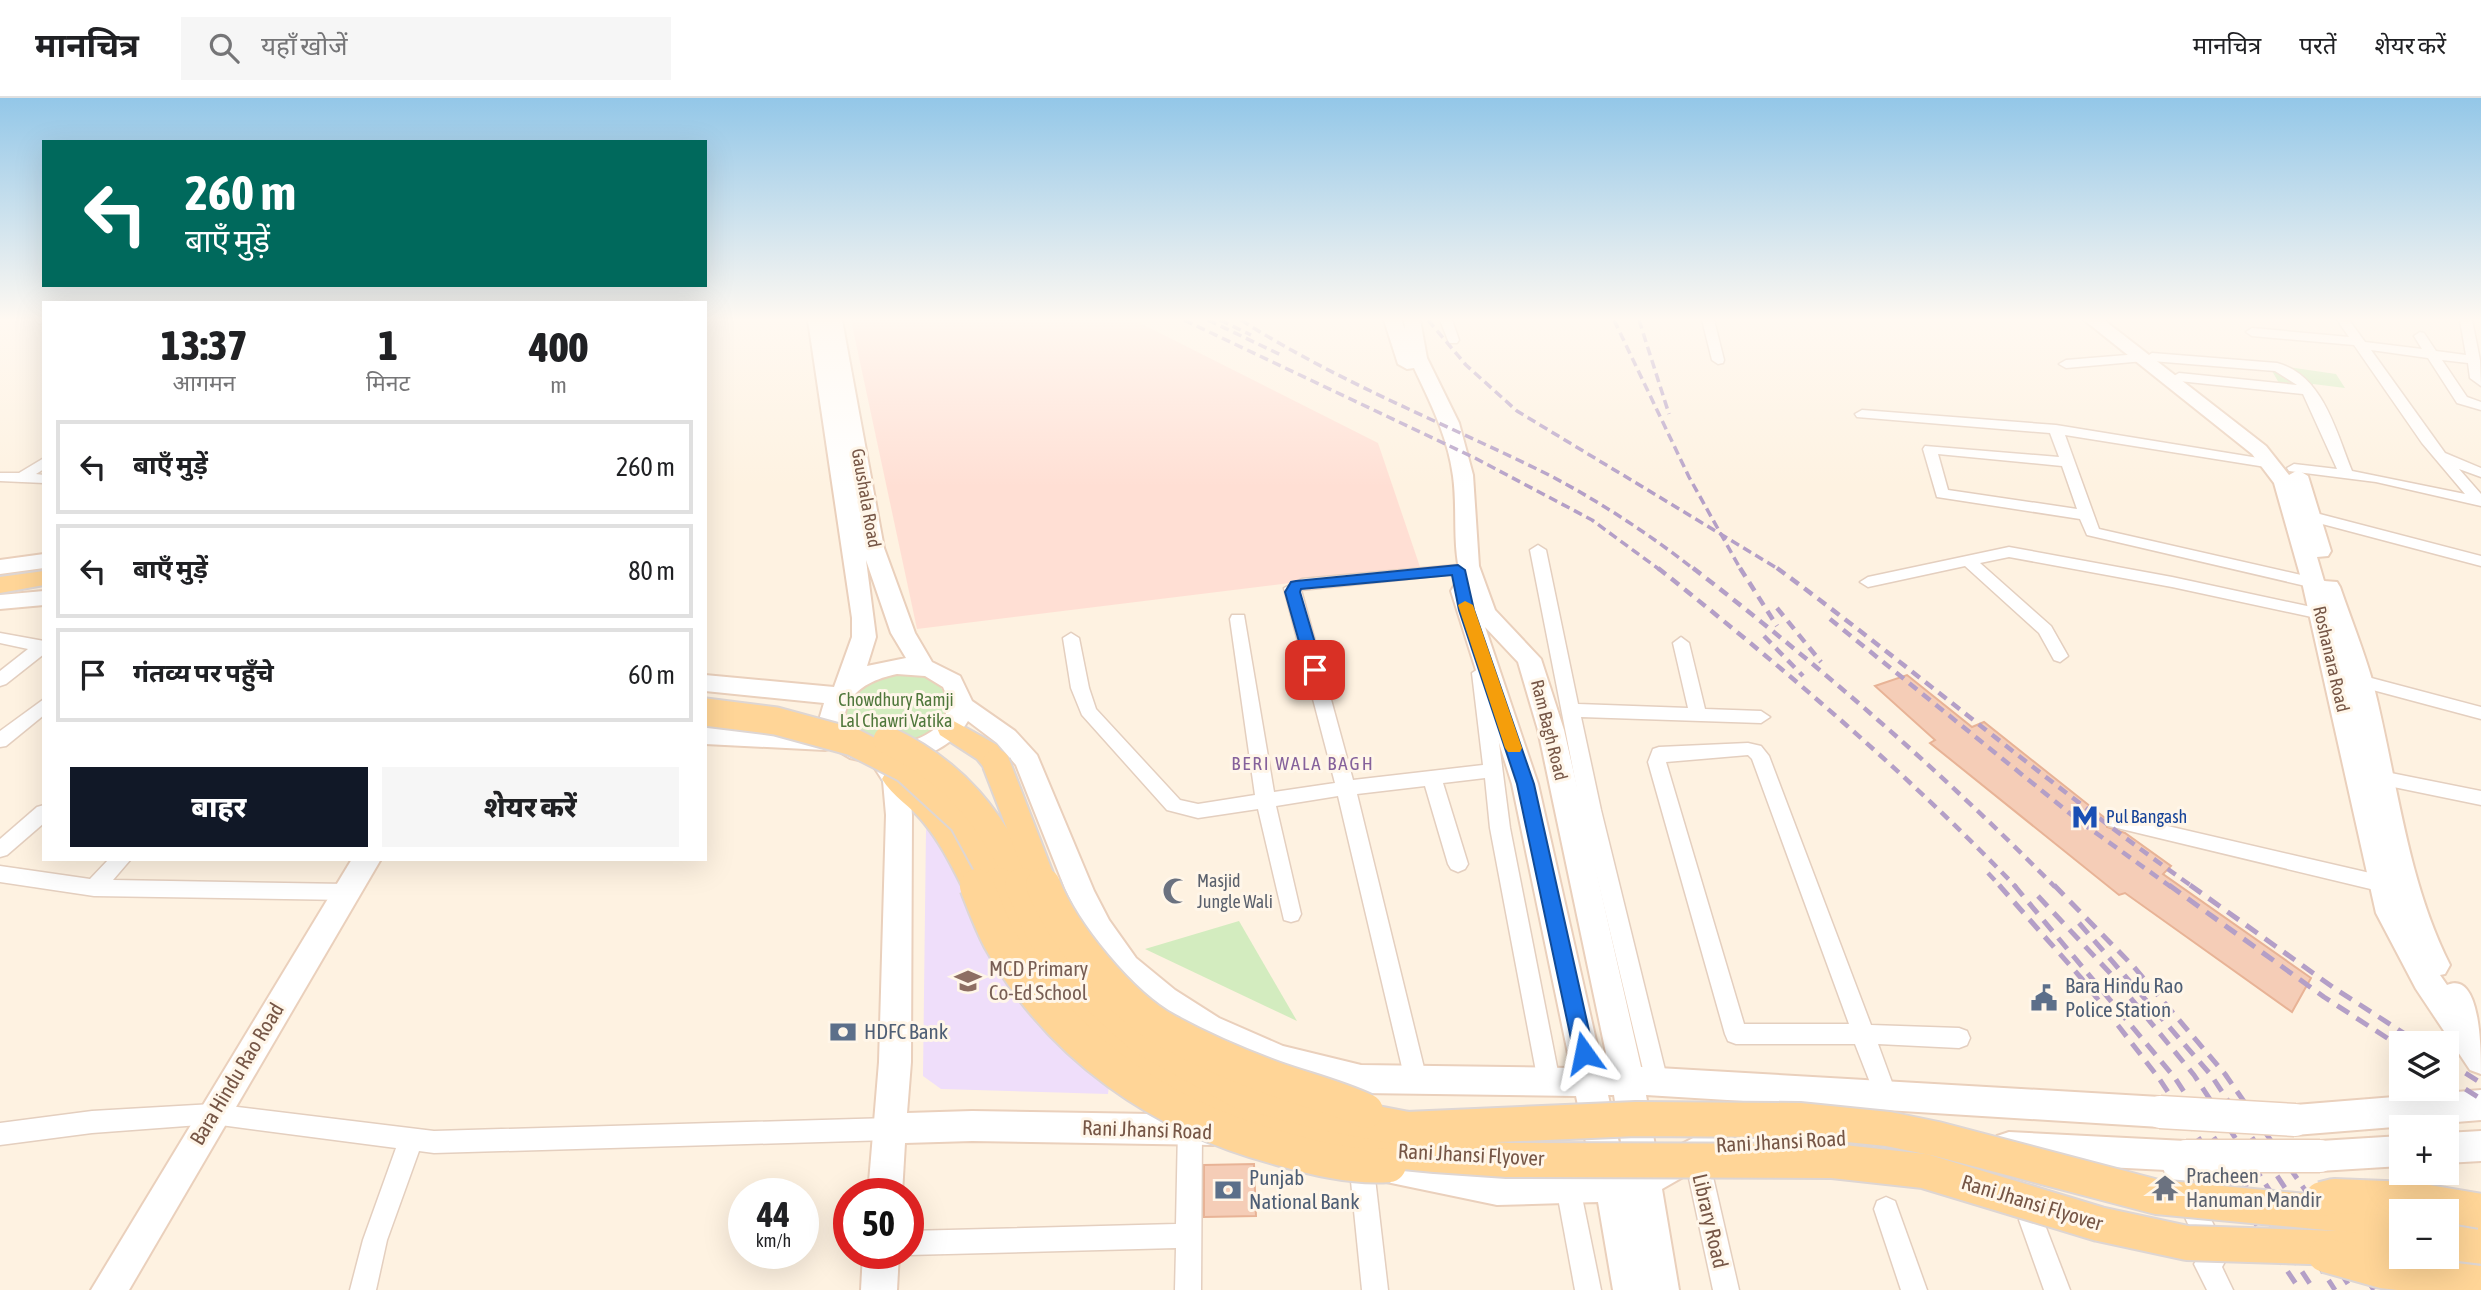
<!DOCTYPE html>
<html lang="hi">
<meta charset="utf-8">
<style>
body{margin:0;font-family:"Asap Condensed","Noto Sans Devanagari",sans-serif;background:#f6f6f6;color:#202124;height:100vh;display:flex;flex-direction:column;font-size:26px;white-space:nowrap}
*{box-sizing:border-box;margin:0}
p{font-size:23px;color:#757577}
.icon{flex:none;width:38px;height:38px;fill:none;stroke:currentColor;stroke-width:2;stroke-linecap:round;stroke-linejoin:round}
.map{position:relative;flex:1;overflow:hidden}
.details{position:absolute;left:42px;top:203px;width:665px;height:560px;display:flex;flex-direction:column;background:#fff;border-radius:0px;box-shadow:0 7px 28px #0002}
.details>*{flex:none}
.hud{position:absolute;left:42px;top:42px;width:665px;height:147px;border-radius:0px;box-shadow:0 7px 28px #0002;background:#00695c;color:#fff;overflow:hidden}
.buttons{position:absolute;left:2389px;top:933px;display:grid;gap:14px}
.buttons a{display:grid;place-items:center;width:70px;height:70px;border-radius:0px;background:#fff;box-shadow:0 7px 28px #0002;font-size:35px}
.speed{position:absolute;left:728px;top:1080px;display:flex;gap:14px;font-size:35px;font-weight:700;text-align:center}
.speed>*{display:grid;place-content:center;width:91px;height:91px;border-radius:50%;background:#fff;box-shadow:0 7px 28px #0002;line-height:1}
.speed small{font-size:18px;font-weight:400}
.speed .limit{border:10px solid #d22;background:#fff;color:#111}
.pin{position:absolute;display:grid;place-items:center;width:60px;height:60px;color:#fff;margin:-30px;border-radius:14px;box-shadow:0 4px 10px #0006}
.me{position:absolute;width:77px;margin:-38px;rotate:348deg;stroke-linejoin:round;filter:drop-shadow(0 0 5px #0008)}
.turn{display:flex;align-items:center;gap:24px;height:147px;padding:0 28px;font-size:32px}
.turn .icon{width:91px;height:91px;stroke-width:2.5}
.turn b{display:block;font-size:49px;line-height:60px}
.eta{display:flex;justify-content:space-evenly;align-items:center;height:119px;text-align:center}
.eta b{font-size:42px;font-weight:800;line-height:49px}
.button{display:flex;gap:14px;margin-top:auto;padding:14px 28px}
.button a{flex:1;height:80px;border-radius:0px;background:#111827;color:#fff;font-size:28px;font-weight:800;line-height:80px;text-align:center}
.button a+a{background:#f6f6f6;color:#202124}
ul{padding:0;list-style:none}
li{display:flex;align-items:center;gap:21px;height:94px;margin:0 14px 10px;padding:0 14px;border:4px solid #e0e0e0;border-radius:0px}
li div{flex:1}
li b{display:block;font-size:26px}
li em{font-style:normal}
header{display:flex;align-items:center;gap:42px;box-sizing:border-box;height:98px;padding:0 35px;background:#fff;border-bottom:2px solid #e0e0e0}
header strong{font-size:33px}
nav{display:flex;gap:38px;margin-inline-start:auto;font-size:24px}
.search{width:490px;height:63px;background:#f6f6f6;display:flex;align-items:center;gap:18px;box-sizing:border-box;padding:0 24px;border-radius:0px;color:#757577;font-size:26px}
.map>svg:first-child{display:block}
</style>
<header>
<strong>मानचित्र</strong>
<div class="search"><svg class="icon" aria-label="search" viewBox="0 0 24 24"><circle cx="10" cy="10" r="6"/><path d="M15 15l6 6"/></svg>यहाँ खोजें</div>
<nav><a>मानचित्र</a><a>परतें</a><a>शेयर करें</a></nav>
</header>
<div class="map">
<svg width="2481" height="1192" viewBox="0 0 2481 1192">
<rect width="100%" height="100%" fill="#fef2e1"/>
<polygon fill="#ffdfd4" points="851,222 1134,222 1378,345 1420,469 917,531"/>
<polygon fill="#efdefa" points="926,731 945,746 1029,908 1076,963 1109,987 1108,996 941,991 923,978"/>
<g fill="#d3ecbf">
<polygon points="2268,266 2336,276 2345,290 2313,286 2313,291 2279,285"/>
<path d="M903,576C931,577 941,582 950,608C942,627 923,648 899,648C883,649 860,636 845,631C834,596 875,578 903,576Z"/>
<polygon points="1239,823 1297,923 1145,851"/>
</g>
<g fill="#f5cdb7" stroke="#e8b396" stroke-width="2">
<polygon points="1907,577 1972,629 1984,624 2105,720 2107,729 2125,735 2171,768 2163,776 2311,880 2292,914 2125,795 2119,797 1930,645 1935,642 1875,588"/>
<polygon points="1254,1066 1256,1118 1204,1119 1204,1067"/>
</g>
<g fill="none" stroke-linecap="round" stroke-linejoin="round">
<g stroke="#e4cfbf" stroke-width="3">
<g id="street">
<polygon points="36,222 44,222 44,226 38,225"/>
<polygon points="1440,222 1452,222 1459,242 1457,245 1449,245"/>
<polygon points="1702,222 1714,222 1724,262 1723,265 1718,266 1712,262"/>
<path d="M2337,222H2349L2365,244L2422,251L2414,238L2420,234L2424,235L2436,253L2466,257L2460,222H2472L2480,262L2481,288L2470,280L2468,265L2442,262L2467,299L2481,304V312L2457,305L2428,260L2371,252L2445,355L2481,370V379L2459,371L2481,396V408L2376,384L2289,373L2287,370L2294,366L2337,371L2303,296L2179,283L2172,279L2179,275L2297,287L2275,273L2152,263L2146,259L2152,255L2277,265C2323,277 2336,334 2352,373L2465,396L2422,345L2354,247L2252,238L2246,234L2252,230L2349,239Z"/>
<polygon points="2139,256 2145,260 2144,263 2066,270 2059,266 2066,262"/>
<path d="M1862,312L2056,327L2277,363L2279,366L2272,370L2065,337L2099,431L2323,482L2331,487L2323,492L2087,437L2080,421L1937,399L1923,351L1925,348L2059,359L2050,335L1857,319L1855,316ZM1938,356L2062,368L2077,411L1948,392Z"/>
<polygon points="44,360 44,371 36,376 44,377 44,385 0,383 0,375 19,375"/>
<polygon points="2312,414 2481,458 2481,468 2307,422 2304,419 2307,416"/>
<polygon points="1538,447 1546,452 1578,606 1688,610 1673,545 1681,539 1689,545 1705,611 1761,613 1770,619 1761,625 1581,619 1601,712 1668,984 1665,991 1657,994 1649,991 1646,984 1581,712 1530,452"/>
<polygon points="2009,449 2172,479 2321,511 2329,516 2321,521 2172,489 2009,459 1980,465 2051,528 2068,558 2060,564 2054,562 2039,535 1965,468 1868,489 1860,484 1868,479"/>
<polygon points="1458,467 1466,472 1464,475 1301,492 1353,682 1483,667 1472,575 1481,569 1490,575 1510,730 1560,984 1557,991 1549,994 1541,991 1538,984 1490,730 1485,680 1443,685 1468,766 1465,771 1458,774 1451,771 1448,766 1425,688 1357,696 1427,982 1424,989 1416,992 1408,989 1405,982 1338,698 1276,708 1301,816 1298,822 1291,824 1284,822 1258,711 1198,720 1167,712 1082,617 1071,590 1063,540 1071,535 1079,540 1089,590 1096,611 1180,702 1198,706 1255,697 1230,521 1232,517 1244,517 1274,694 1335,685 1284,490 1302,481"/>
<polygon points="0,535 44,543 44,556 6,586 0,588 0,573 28,551 0,545"/>
<polygon points="2360,577 2481,609 2481,621 2354,587 2351,583 2354,579"/>
<polygon points="44,601 44,617 6,648 0,649 0,633"/>
<path d="M1748,645L1761,648L1769,658L1871,927L1959,930L1967,933L1970,940L1967,947L1959,950L1878,946L1897,998L1894,1005L1886,1008L1878,1005L1855,946H1736L1728,943L1725,936L1648,664L1653,651L1659,649ZM1748,657L1752,661L1849,926H1744L1666,664Z"/>
<polygon points="2381,673 2481,693 2481,707 2374,685 2372,680 2374,675"/>
<polygon points="44,707 44,725 7,757 0,759 0,741 37,709"/>
<polygon points="2116,716 2383,778 2390,780 2393,786 2390,792 2383,794 2109,728 2106,723 2109,718"/>
<polygon points="109,761 131,761 113,782 347,786 354,788 357,794 354,800 347,802 94,798 0,784 0,768 90,781"/>
<polygon points="213,1006 434,1033 890,1020 898,1023 902,1031 898,1039 890,1042 434,1055 419,1053 387,1142 376,1192 350,1192 363,1142 396,1050 213,1026 92,1035 0,1047 0,1025 92,1013"/>
<polygon points="1190,1020 1198,1023 1202,1031 1201,1192 1175,1192 1176,1150 908,1157 903,1155 908,1155 908,1133 1176,1126 1178,1031 1182,1023"/>
<polygon points="1696,1046 1704,1049 1708,1057 1739,1192 1713,1192 1684,1057 1688,1049"/>
<polygon points="2169,1046 2177,1049 2224,1149 2228,1158 2222,1169 2233,1192 2207,1192 2194,1166 2201,1155 2157,1057 2161,1049"/>
<polygon points="1361,1052 1369,1055 1373,1063 1388,1192 1362,1192 1349,1063 1353,1055"/>
<polygon points="1568,1078 1577,1081 1580,1089 1601,1192 1575,1192 1556,1089 1559,1081"/>
<polygon points="1886,1099 1895,1103 1927,1192 1901,1192 1874,1111 1877,1103"/>
<polygon points="2031,1110 2040,1114 2070,1192 2044,1192 2019,1122 2022,1114"/>
</g>
</g>
<g stroke="#ead0bc" stroke-width="4">
<g id="secondary">
<path d="M808,222H842L884,450L915,535L932,564L960,578L972,603L1015,633L1037,657L1094,793L1109,822L1136,860L1175,892L1219,920L1283,948L1361,967L1571,970L1512,686L1451,493L1454,488L1463,486C1451,451 1458,414 1453,378C1448,339 1430,304 1414,270L1407,271L1398,266L1384,222H1401L1405,231L1404,222H1420L1427,260L1459,325L1473,377L1479,468L1495,512L1541,561L1564,632L1641,969L2160,999L2171,1004L2176,1014L2171,1024L2160,1029L1646,997L1657,1059L1714,1029L1857,1026L1869,1030L1873,1041L1869,1052L1857,1056L1718,1059L1662,1091L1679,1192H1613L1598,1104L1497,1107L1372,1081L1360,1076L1355,1065L1360,1054L1372,1049L1497,1075L1592,1073L1576,998L1361,995L1279,975L1197,938L1153,910L1116,878L1089,838L1066,793L1016,667L997,645L968,623C953,648 925,660 898,665L909,681L912,717L911,964L907,1015L972,1013L1213,1017L1225,1021L1229,1032L1225,1043L1213,1047L972,1043L905,1045L902,1096H868L879,964L886,717L883,683L874,669L876,666L850,660L833,650L825,652L705,646V628L822,634L819,622L824,605L705,593V577L834,589L852,539V520ZM866,462L891,535L906,560L867,568L876,539ZM1485,529L1518,564L1538,632L1609,969H1602L1538,686ZM897,576L925,578L943,589C976,654 817,671 848,607C856,588 878,580 897,576ZM1608,997H1614L1625,1071Z"/>
<path d="M2084,222H2104L2266,348L2289,377L2298,372L2308,378L2331,453L2328,458L2317,459L2324,483L2337,484L2340,489C2351,521 2364,553 2373,585C2397,679 2406,780 2450,867L2445,876L2440,877L2447,887C2481,872 2481,952 2481,976L2470,972L2416,891L2376,815L2302,484L2274,385L2252,356Z"/>
<polygon points="44,456 44,470 0,476 0,462"/>
<polygon points="44,493 44,507 0,511 0,497"/>
<polygon points="352,761 381,761 129,1192 91,1192"/>
<polygon points="2481,992 2481,1022 2295,1037 2283,1032 2279,1022 2283,1012 2295,1007"/>
<polygon points="2481,1033 2481,1063 2446,1065 2446,1035"/>
<polygon points="2009,1034 2186,1043 2198,1047 2203,1058 2198,1069 2186,1073 2009,1064 1997,1060 1992,1049 1997,1038"/>
<polygon points="2401,1038 2401,1068 2320,1073 2308,1069 2303,1058 2308,1047 2320,1043"/>
<polygon points="863,1155 899,1155 897,1192 861,1192"/>
</g>
</g>
<g stroke="#ded6d3" stroke-width="4">
<g id="primary">
<polygon points="44,473 44,487 0,495 0,479"/>
<polygon points="950,621 997,647 1010,665 1006,672 996,675 986,672 977,661 940,637 937,630 940,623"/>
<path d="M896,671C940,684 974,749 992,788L988,796L977,800L966,796C953,771 942,747 924,725C912,709 892,698 882,681L886,674Z"/>
<polygon points="2446,1109 2481,1115 2481,1183 2433,1171 2427,1158 2446,1158 2446,1113 2436,1113"/>
</g>
</g>
<use href="#street" fill="#fff" fill-rule="evenodd"/>
<use href="#secondary" fill="#fff" fill-rule="evenodd"/>
<use href="#primary" fill="#ffd597" fill-rule="evenodd"/>
<g stroke="#b49fc7" stroke-width="3.5" stroke-dasharray="9 5" stroke-linecap="butt">
<polyline points="1184,222 1475,360 1592,422 1660,472"/>
<polyline points="1208,222 1281,257"/>
<polyline points="1220,222 1251,237"/>
<path d="M1241,222C1338,284 1444,325 1547,376C1599,403 1649,436 1695,472"/>
<polyline points="1428,222 1466,267 1517,313 1780,472"/>
<polyline points="1614,222 1689,379 1741,472"/>
<polyline points="1639,222 1669,316"/>
</g>
<g stroke="#b49fc7" stroke-width="4.5" stroke-dasharray="10 7" stroke-linecap="butt">
<path d="M1658,470C1782,569 1906,674 2016,789"/>
<path d="M1693,470C1820,568 1943,675 2055,789"/>
<polyline points="1740,470 1777,528"/>
<path d="M1777,470C1918,574 2050,688 2193,789"/>
<polyline points="1777,510 1821,564"/>
<polyline points="1830,521 2078,722 2171,789"/>
<polyline points="1764,538 1803,578"/>
<polyline points="1988,775 2001,789"/>
</g>
<g stroke="#b49fc7" stroke-width="5" stroke-dasharray="14 9" stroke-linecap="butt">
<polyline points="1999,787 2082,881 2158,979 2300,1192"/>
<polyline points="2014,787 2175,980 2314,1192"/>
<polyline points="2054,787 2134,869 2225,976 2374,1192"/>
<polyline points="2169,787 2324,899 2401,949"/>
<polyline points="2190,787 2334,890 2419,945"/>
<polyline points="2038,798 2110,875 2194,977 2335,1192"/>
<polyline points="2079,825 2211,977 2352,1192"/>
<polyline points="2446,963 2481,985"/>
<polyline points="2446,979 2481,1001"/>
</g>
<g stroke="#ead0bc" stroke-width="35" stroke-linecap="butt">
<g id="secondary-bridge">
<polyline points="2160,1014 2295,1022"/>
<polyline points="2186,1058 2320,1058"/>
</g>
</g>
<g stroke="#ded6d3" stroke-width="31" stroke-linecap="butt">
<g id="primary-bridge-far1">
<polyline points="705,614 776,623 853,644 906,671 963,723 999,789"/>
<path d="M887,642C955,674 992,721 1023,789"/>
<polyline points="996,665 1044,789"/>
</g>
</g>
<g stroke="#ded6d3" stroke-width="38" stroke-linecap="butt">
<g id="primary-bridge">
<polyline points="998,787 1024,845 1064,901 1130,958 1177,988 1230,1014 1373,1051 1435,1057 1507,1062 1833,1063 1924,1073 2099,1126 2187,1145 2401,1152"/>
<polyline points="1022,787 1044,836 1082,884 1142,939 1239,993 1319,1014 1407,1031 1636,1021 1799,1022 1888,1031 1937,1041 2157,1099 2401,1122"/>
<path d="M1043,787C1062,836 1120,907 1167,933C1200,951 1239,968 1275,981C1306,992 1336,999 1366,1013"/>
<path d="M977,788C984,806 991,825 1000,842C1060,949 1161,1019 1279,1050C1314,1060 1352,1070 1389,1067"/>
<polyline points="2322,1101 2334,1098 2410,1101 2481,1113"/>
<polyline points="2325,1157 2382,1173 2481,1185"/>
</g>
</g>
<use href="#secondary-bridge" stroke="#fff" stroke-width="32"/>
<use href="#primary-bridge-far1" stroke="#ffd597" stroke-width="27"/>
<use href="#primary-bridge" stroke="#ffd597" stroke-width="34"/>
</g>
<linearGradient id="sky" x2="0" y2="1"><stop stop-color="#93c7e8"/><stop offset="0.57" stop-color="#fff9f2"/><stop offset="1" stop-color="#fff9f2" stop-opacity="0"/></linearGradient>
<rect width="2481" height="389" fill="url(#sky)"/>
<polygon fill="#1a73e8" stroke="#114b97" stroke-width="2" points="1458,467 1465,472 1474,512 1534,686 1594,955 1591,961 1584,963 1577,961 1574,955 1517,686 1459,512 1452,477 1301,491 1300,494 1323,572 1315,577 1307,572 1285,494 1291,484 1296,483"/>
<polygon fill="#f59e0b" points="1465,503 1473,507 1522,650 1520,654 1508,654 1505,650 1458,507"/>
<defs>
<g id="metro-bare" transform="scale(2.1)"><path d="M-5.5 5V-5H-3L0 0L3-5H5.5V5H3V-.5L0 4L-3-.5V5Z" fill="#1a4fb4" stroke="#fff6e9" stroke-width="2.5" paint-order="stroke"/></g>
<g id="mosque-bare" transform="scale(2.1)"><path d="M3.5-4.9A6 6 0 1 0 3.5 4.9A5 5 0 1 1 3.5-4.9Z" fill="#6b7280" stroke="#fff6e9" stroke-width="2.5" paint-order="stroke"/></g>
<g id="school-bare" transform="scale(2.1)"><path d="M0-5L7-2L0 1L-7-2ZM-4 1L0 2.5L4 1V4Q0 6-4 4Z" fill="#8d6e63" stroke="#fff6e9" stroke-width="2.5" paint-order="stroke"/></g>
<g id="civic-bare" transform="scale(2.1)"><path d="M-.6-6.5H3V-4.5H.6V-3L4-1V1h2V6H-6V1h2V-1L-.6-3ZM-1.2 2.5V6h2.4V2.5Z" fill="#5c6f8a" stroke="#fff6e9" stroke-width="2.5" paint-order="stroke"/></g>
<g id="bank-bare" transform="scale(2.1)"><path d="M-6-4H6V4H-6ZM0-2.3a2.3 2.3 0 1 0 0 4.6a2.3 2.3 0 1 0 0-4.6Z" fill="#5c6f8a" stroke="#fff6e9" stroke-width="2.5" paint-order="stroke"/></g>
<g id="temple-bare" transform="scale(2.1)"><path d="M0-6L5-2H3V0L6.5 2.5H4V6H1.5V3h-3V6H-4V2.5H-6.5L-3 0V-2H-5Z" fill="#6b7280" stroke="#fff6e9" stroke-width="2.5" paint-order="stroke"/></g>
</defs>
<g fill-rule="evenodd">
<use href="#metro-bare" x="2085" y="719"/>
<use href="#mosque-bare" x="1176" y="793"/>
<use href="#school-bare" x="968" y="883"/>
<use href="#civic-bare" x="2044" y="900"/>
<use href="#bank-bare" x="843" y="934"/>
<use href="#temple-bare" x="2165" y="1090"/>
<use href="#bank-bare" x="1228" y="1092"/>
</g>
<g text-anchor="middle" stroke-width="6" stroke-linejoin="round" paint-order="stroke">
<g font-size="18" fill="#765646" stroke="#fff6e9">
<text transform="translate(866 400) rotate(80)" y="6">Gaushala Road</text>
<text transform="translate(2331 561) rotate(77)" y="6">Roshanara Road</text>
<text transform="translate(1549 632) rotate(76)" y="6">Ram Bagh Road</text>
</g>
<g font-size="18" fill="#4f773b" stroke="#fff6e9">
<text x="896" y="608">Chowdhury Ramji<tspan x="896" dy="21">Lal Chawri Vatika</tspan></text>
</g>
<g font-size="18" fill="#164399" stroke="#fff6e9" text-anchor="start">
<text x="2106" y="725">Pul Bangash</text>
</g>
<g font-size="18" fill="#5b616d" stroke="#fff6e9" text-anchor="start">
<text x="1197" y="789">Masjid<tspan x="1197" dy="21">Jungle Wali</tspan></text>
</g>
<g font-size="19" letter-spacing="2" fill="#85619b" stroke="#fff6e9">
<text x="1303" y="672">BERI WALA BAGH</text>
</g>
<g font-size="21" fill="#785e54" stroke="#fff6e9" text-anchor="start">
<text x="989" y="878">MCD Primary<tspan x="989" dy="24">Co-Ed School</tspan></text>
</g>
<g font-size="21" fill="#4e5e75" stroke="#fff6e9" text-anchor="start">
<text x="2065" y="895">Bara Hindu Rao<tspan x="2065" dy="24">Police Station</tspan></text>
<text x="864" y="941">HDFC Bank</text>
<text x="1249" y="1087">Punjab<tspan x="1249" dy="24">National Bank</tspan></text>
</g>
<g font-size="21" fill="#765646" stroke="#fff6e9">
<text transform="translate(237 976) rotate(-59)" y="7">Bara Hindu Rao Road</text>
<text transform="translate(1147 1032) rotate(2)" y="7">Rani Jhansi Road</text>
<text transform="translate(1781 1044) rotate(-3)" y="7">Rani Jhansi Road</text>
<text transform="translate(1471 1057) rotate(3)" y="7">Rani Jhansi Flyover</text>
<text transform="translate(2032 1105) rotate(17)" y="7">Rani Jhansi Flyover</text>
<text transform="translate(1710 1123) rotate(77)" y="7">Library Road</text>
</g>
<g font-size="21" fill="#5b616d" stroke="#fff6e9" text-anchor="start">
<text x="2186" y="1085">Pracheen<tspan x="2186" dy="24">Hanuman Mandir</tspan></text>
</g>
</g>
</svg>
<div class="buttons">
<a><svg class="icon" aria-label="layers" viewBox="0 0 24 24"><path d="M12 4l9 5-9 5-9-5zM3 14l9 5 9-5"/></svg></a>
<a>+</a>
<a>−</a>
</div>
<div class="speed"><div>44<small>km/h</small></div><div class="limit">50</div></div>
<div class="pin" style="left:1315px;top:572px;background:#d93025"><svg class="icon" aria-label="arrive" viewBox="0 0 24 24"><path d="M6 21V4h12l-3 4 3 4H6"/></svg></div>
<svg class="me" style="left:1584px;top:955px" viewBox="-20 -20 40 40"><path d="M0-17L14 15 0 8-14 15z" fill="#1a73e8" stroke="#fff" stroke-width="4"/></svg>
<div class="hud">
<div class="turn"><svg class="icon" aria-label="left" viewBox="0 0 24 24"><path d="M17 20v-9H6M10 6l-5 5 5 5"/></svg><div><b>260 m</b>बाएँ मुड़ें</div></div>
</div>
<section class="details">
<div class="eta">
<div><b>13:37</b><p>आगमन</p></div>
<div><b>1</b><p>मिनट</p></div>
<div><b>400</b><p>m</p></div>
</div>
<ul>
<li><svg class="icon" aria-label="left" viewBox="0 0 24 24"><path d="M17 20v-9H6M10 6l-5 5 5 5"/></svg><div><b>बाएँ मुड़ें</b></div><em>260 m</em></li>
<li><svg class="icon" aria-label="left" viewBox="0 0 24 24"><path d="M17 20v-9H6M10 6l-5 5 5 5"/></svg><div><b>बाएँ मुड़ें</b></div><em>80 m</em></li>
<li><svg class="icon" aria-label="arrive" viewBox="0 0 24 24"><path d="M6 21V4h12l-3 4 3 4H6"/></svg><div><b>गंतव्य पर पहुँचे</b></div><em>60 m</em></li>
</ul>
<div class="button"><a>बाहर</a><a>शेयर करें</a></div>
</section>
</div>
